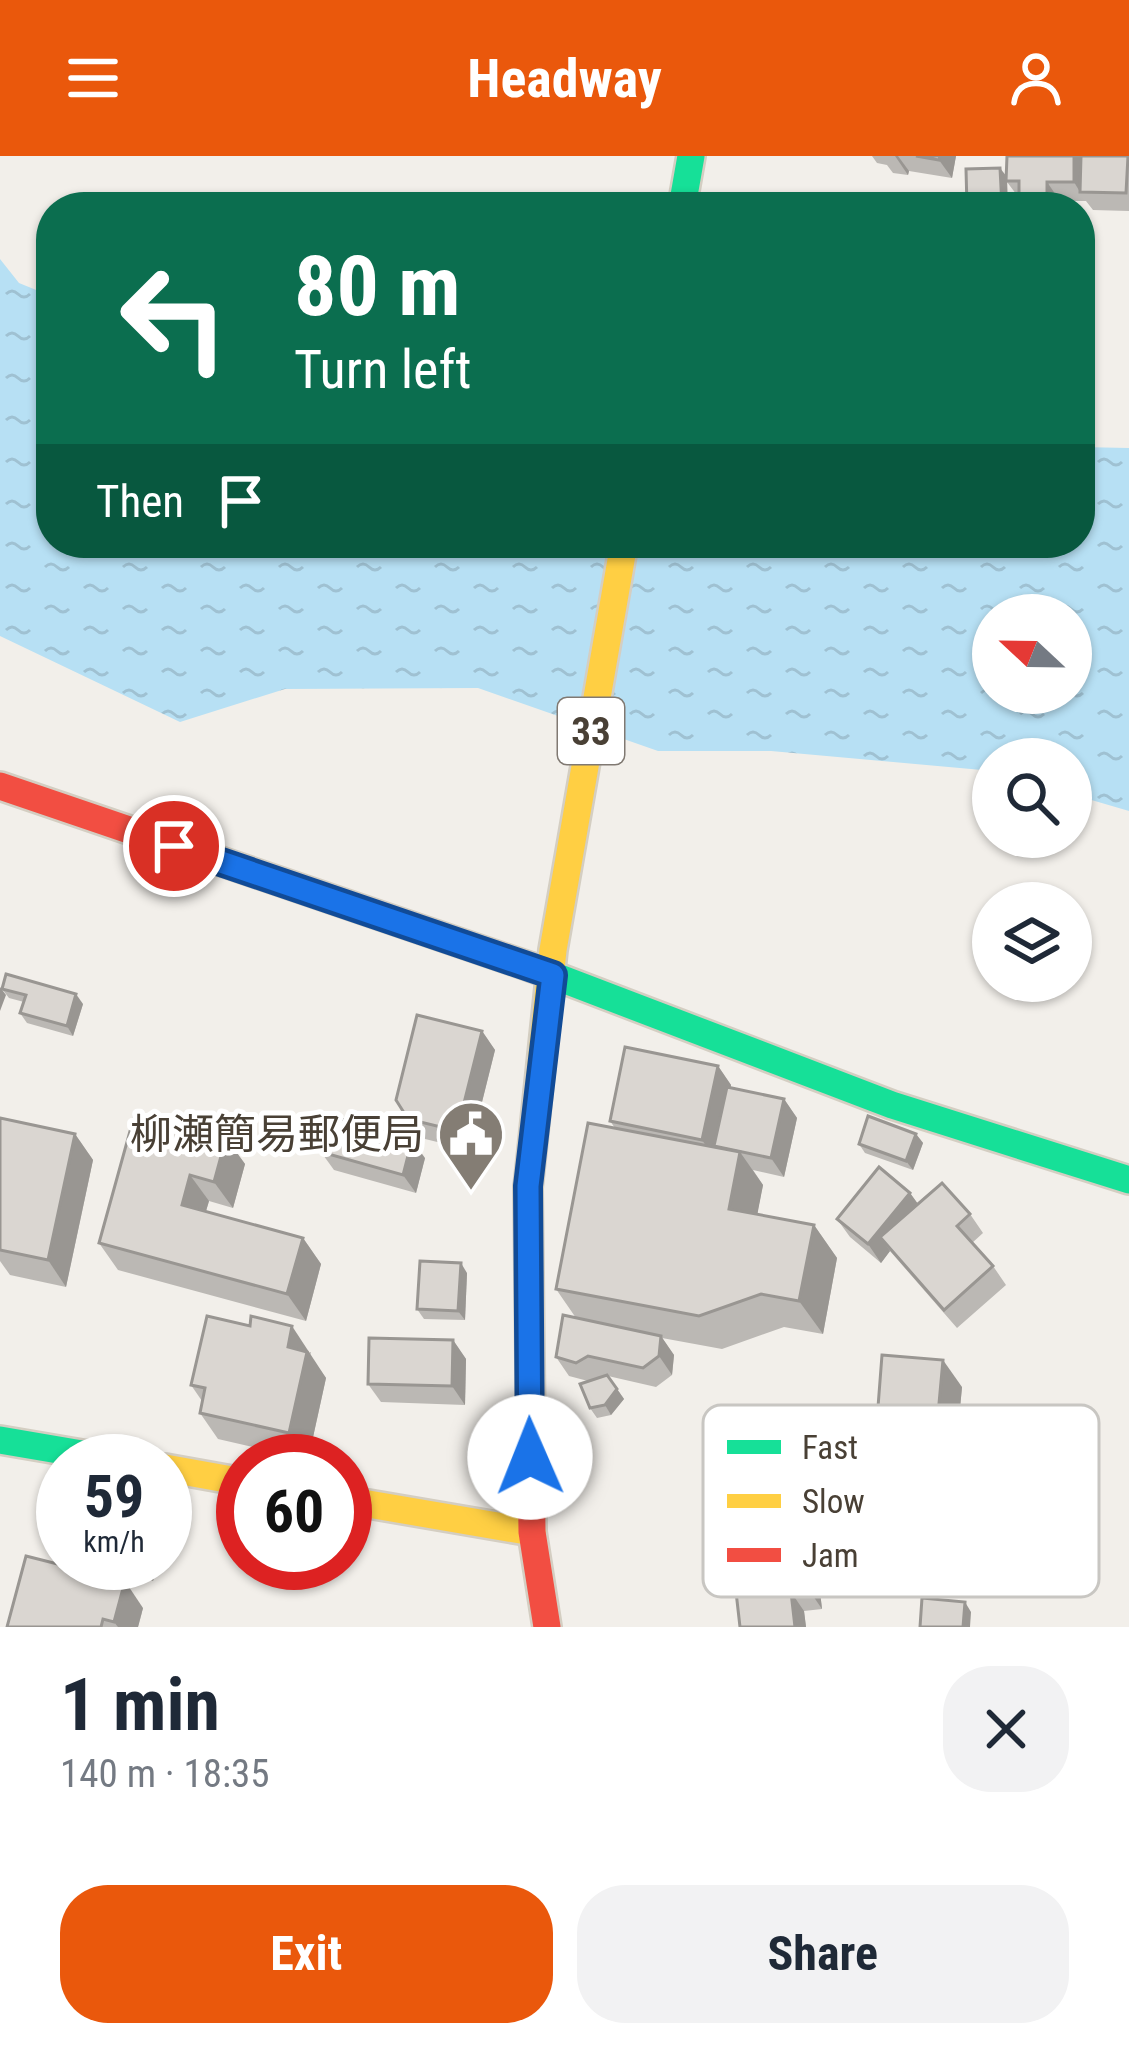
<!DOCTYPE html>
<meta charset="utf-8">
<style>
body{margin:0;font-family:"Roboto Condensed","Noto Sans JP",sans-serif;background:#f2f2f3;color:#1f2937;height:100vh;display:flex;flex-direction:column;font-size:45px;white-space:nowrap}
*{box-sizing:border-box;margin:0}
p{font-size:39px;color:#747a83}
.icon{flex:none;width:66px;height:66px;fill:none;stroke:currentColor;stroke-width:2;stroke-linecap:round;stroke-linejoin:round}
.map{position:relative;height:1471px;overflow:hidden}
.drawer{display:flex;flex-direction:column;background:#fff;flex:1}
.drawer>*{flex:none}
.banner{position:absolute;left:36px;top:36px;width:1059px;height:366px;border-radius:48px;box-shadow:0 3px 9px #0004;background:#0b6e4f;color:#fff;overflow:hidden}
.needle{width:78px;rotate:292deg}
.buttons{position:absolute;left:972px;top:438px;display:grid;gap:24px}
.buttons a{display:grid;place-items:center;width:120px;height:120px;border-radius:50%;background:#fff;box-shadow:0 3px 9px #0004;font-size:60px}
.speed{position:absolute;left:36px;top:1278px;display:flex;gap:24px;font-size:60px;font-weight:700;text-align:center}
.speed>*{display:grid;place-content:center;width:156px;height:156px;border-radius:50%;background:#fff;box-shadow:0 3px 9px #0004;line-height:1}
.speed small{font-size:30px;font-weight:400}
.speed .limit{border:18px solid #d22;background:#fff;color:#111}
.pin{position:absolute;display:grid;place-items:center;width:102px;height:102px;color:#fff;margin:-51px;border:6px solid #fff;border-radius:50%;box-shadow:0 3px 12px #0007}
.me{position:absolute;width:132px;margin:-66px;rotate:359deg;stroke-linejoin:round;filter:drop-shadow(0 0 9px #0008)}
.turn{display:flex;align-items:center;gap:42px;height:252px;padding:0 60px;font-size:54px}
.turn .icon{width:156px;height:156px;stroke-width:2.5}
.turn b{display:block;font-size:84px;line-height:102px}
.then{display:flex;align-items:center;height:114px;padding:0 60px;background:#0003;gap:24px;font-size:45px}
.round{display:grid;place-items:center;flex:none;width:126px;height:126px;border-radius:48px;background:#f2f2f3}
.headline{display:flex;align-items:center;justify-content:space-between;height:204px;padding:0 60px}
h1{font-size:72px;font-weight:700;line-height:90px}
.cta{display:flex;gap:24px;margin-top:auto;padding:24px 60px}
.cta a{flex:1;height:138px;border-radius:48px;background:#ea580c;color:#fff;font-size:48px;font-weight:700;line-height:138px;text-align:center}
.cta a+a{background:#f2f2f3;color:#1f2937}
header{display:flex;justify-content:space-between;align-items:center;height:156px;padding:0 60px;background:#ea580c;color:#fff;font-size:54px;font-weight:700}
.map>svg:first-child{display:block}
</style>
<header><svg class="icon" aria-label="menu" viewBox="0 0 24 24"><path d="M4 6h16M4 12h16M4 18h16"/></svg>Headway<svg class="icon" aria-label="person" viewBox="0 0 24 24"><circle cx="12" cy="8" r="4"/><path d="M4 21q1-7 8-7t8 7"/></svg></header>
<div class="map">
<svg width="1129" height="1471" viewBox="0 0 1129 1471">
<defs>
<pattern id="water-ripples" width="26" height="14" patternUnits="userSpaceOnUse" patternTransform="scale(3)"><rect width="26" height="14" fill="#b7e0f4"/><path d="M2 4q2-2 4 0t4 0M15 11q2-2 4 0t4 0" fill="none" stroke="#9fc1d2"/></pattern>
</defs>
<rect width="100%" height="100%" fill="#f2efea"/>
<path fill="url(#water-ripples)" fill-rule="evenodd" d="M0,103L19,127L51,140V387H1080V291L1129,292V655L1071,638V603H993V615L771,595H658L478,532L285,533L180,566L0,480ZM993,459H1071V537H993Z"/>
<g fill="none" stroke-linecap="round" stroke-linejoin="round">
<g stroke="#d4cec2" stroke-width="32">
<g id="fast">
<polyline points="682,51 691,0"/>
<polyline points="531,811 892,949 1129,1024"/>
<polyline points="0,1284 123,1305"/>
</g>
</g>
<g stroke="#d4cec2" stroke-width="32">
<g id="slow">
<polyline points="528,1032 553,794 624,387"/>
<polyline points="165,1312 243,1326"/>
<polyline points="345,1344 532,1376"/>
</g>
</g>
<g stroke="#d4cec2" stroke-width="32">
<g id="jam">
<polyline points="0,630 531,811"/>
<polyline points="528,1032 532,1376 547,1471"/>
</g>
</g>
<use href="#fast" stroke="#16e098" stroke-width="27"/>
<use href="#slow" stroke="#ffcf43" stroke-width="27"/>
<use href="#jam" stroke="#f24e42" stroke-width="27"/>
</g>
<g fill="#bbb8b4">
<polygon points="872,0 956,0 952,22 909,15 908,19 893,17 887,9 877,7"/>
<polygon points="1129,0 1129,55 1093,54 1086,45 1060,45 1060,51 1026,51 1007,26 1006,21"/>
<polygon points="2,833 83,848 73,880 27,867 20,857 24,846 9,842"/>
<polygon points="482,875 495,894 470,994 421,982 396,944"/>
<polygon points="718,910 731,929 730,932 784,943 797,962 784,1021 753,1014 763,1029 757,1058 814,1069 837,1102 823,1178 784,1171 722,1193 662,1182 674,1199 672,1219 656,1231 608,1220 624,1243 611,1259 597,1262 590,1252 588,1225 569,1220 556,1201 576,1162 556,1133 615,972 610,965"/>
<polygon points="0,962 75,978 93,1004 66,1131 10,1119 0,1105"/>
<polygon points="916,978 923,987 913,1014 865,997 859,988"/>
<polygon points="226,982 245,1008 233,1052 209,1045 206,1055 303,1082 321,1108 306,1165 118,1114 99,1087"/>
<polygon points="321,996 425,1002 416,1037 334,1014"/>
<polygon points="910,1037 918,1048 970,1058 983,1077 972,1087 993,1110 1006,1129 957,1172 890,1095 881,1107 850,1081 837,1063"/>
<polygon points="467,1117 465,1164 424,1163 417,1153"/>
<polygon points="453,1184 466,1203 465,1249 381,1246 368,1228"/>
<polygon points="311,1196 310,1200 326,1222 308,1304 218,1283 200,1257 202,1245 191,1229"/>
<polygon points="962,1231 955,1303 978,1330 974,1378 915,1373 897,1346 903,1304 899,1303 881,1277"/>
<polygon points="881,1300 894,1319 899,1378 836,1384 823,1365"/>
<polygon points="63,1314 63,1387 48,1367"/>
<polygon points="801,1366 814,1384 822,1453 804,1455 806,1471 740,1471"/>
<polygon points="92,1407 158,1407 153,1425"/>
<polygon points="143,1452 138,1471 7,1471"/>
</g>
<g fill="#999692">
<polygon points="895,0 898,0 909,15 908,19"/>
<polygon points="940,0 956,0 952,22 939,4"/>
<polygon points="1074,0 1087,0 1080,36 1074,26"/>
<polygon points="1000,12 1007,21 1008,51 1002,51"/>
<polygon points="1047,26 1060,45 1060,51 1054,51 1047,41"/>
<polygon points="0,831 6,839 0,855"/>
<polygon points="76,838 83,848 73,880 67,870"/>
<polygon points="482,875 495,894 470,994 457,975"/>
<polygon points="718,910 731,929 715,1003 702,984"/>
<polygon points="784,943 797,962 784,1021 771,1002"/>
<polygon points="75,978 93,1004 66,1131 48,1104"/>
<polygon points="916,978 923,987 913,1014 906,1005"/>
<polygon points="226,982 245,1008 233,1052 214,1026"/>
<polygon points="412,984 425,1002 416,1037 403,1019"/>
<polygon points="740,996 763,1029 752,1086 729,1053"/>
<polygon points="190,1019 209,1045 200,1075 182,1049"/>
<polygon points="910,1037 923,1055 880,1081 890,1095 881,1107 868,1088"/>
<polygon points="814,1069 837,1102 823,1178 799,1145"/>
<polygon points="303,1082 321,1108 306,1165 287,1138"/>
<polygon points="461,1107 467,1117 465,1164 458,1155"/>
<polygon points="292,1170 326,1222 308,1304 289,1277 288,1191"/>
<polygon points="661,1180 674,1199 672,1219 659,1200"/>
<polygon points="453,1184 466,1203 465,1249 452,1230"/>
<polygon points="943,1204 962,1231 953,1328 934,1302"/>
<polygon points="617,1233 624,1243 611,1259 605,1249"/>
<polygon points="881,1300 894,1319 899,1378 886,1360"/>
<polygon points="960,1304 978,1330 974,1378 956,1351"/>
<polygon points="801,1366 814,1384 822,1453 809,1434"/>
<polygon points="141,1407 158,1407 153,1425"/>
<polygon points="125,1425 143,1452 138,1471 118,1471 114,1466"/>
<polygon points="791,1436 804,1455 806,1471 795,1471"/>
<polygon points="965,1446 971,1456 970,1471 963,1471"/>
</g>
<g fill="#dad6d1" stroke="#999692" stroke-width="3">
<polygon points="916,0 940,0 939,4"/>
<polygon points="1007,0 1074,0 1074,26 1047,26 1047,41 1019,41 1019,25 1006,25"/>
<polygon points="1081,0 1128,0 1126,37 1080,36"/>
<polygon points="1000,12 1002,51 967,51 966,13"/>
<polygon points="6,818 76,838 67,870 20,857 26,839 2,833"/>
<polygon points="417,859 482,875 457,975 408,963 396,944"/>
<polygon points="625,891 718,910 702,984 610,965"/>
<polygon points="727,931 784,943 771,1002 714,990"/>
<polygon points="135,957 226,982 214,1026 190,1019 182,1049 303,1082 287,1138 99,1087"/>
<polygon points="331,960 412,984 403,1019 321,996"/>
<polygon points="868,960 916,978 906,1005 859,988"/>
<polygon points="0,962 75,978 48,1104 0,1094"/>
<polygon points="588,967 740,996 729,1053 814,1069 799,1145 761,1138 699,1160 556,1133"/>
<polygon points="879,1011 910,1037 868,1088 837,1063"/>
<polygon points="942,1027 970,1058 957,1070 993,1110 944,1154 880,1081"/>
<polygon points="420,1105 461,1107 458,1155 417,1153"/>
<polygon points="563,1159 661,1180 659,1200 643,1212 588,1200 576,1207 556,1201"/>
<polygon points="207,1160 250,1170 251,1160 292,1170 288,1191 307,1196 289,1277 200,1257 205,1232 191,1229"/>
<polygon points="369,1182 453,1184 452,1230 368,1228"/>
<polygon points="882,1199 943,1204 934,1302 960,1304 956,1351 897,1346 901,1305 909,1303 911,1289 895,1286 896,1280 881,1277 877,1264"/>
<polygon points="607,1219 617,1233 605,1249 590,1252 580,1228"/>
<polygon points="68,1296 102,1305 66,1305"/>
<polygon points="63,1314 63,1372 48,1367"/>
<polygon points="801,1366 809,1434 791,1436 795,1471 740,1471 729,1374"/>
<polygon points="26,1400 125,1425 114,1466 103,1463 101,1471 7,1471"/>
<polygon points="922,1442 965,1446 963,1471 920,1471"/>
</g>
<g fill="none" stroke-linecap="round" stroke-linejoin="round">
<g stroke="#114b97" stroke-width="30">
<polyline id="route" points="174,690 553,819 528,1030 530,1301"/>
</g>
<use href="#route" stroke="#1a73e8" stroke-width="21"/>
</g>
<defs>
<g id="civic-pin" transform="scale(3.45)"><path d="M0 17L-7.5 6A9.5 9.5 0 1 1 7.5 6Z" fill="#847d74" stroke="#fff"/><path d="M-.6-6.5H3V-4.5H.6V-3L4-1V1h2V6H-6V1h2V-1L-.6-3ZM-1.2 2.5V6h2.4V2.5Z" fill="#fff"/></g>
</defs>
<g fill-rule="evenodd">
<use href="#civic-pin" x="471" y="978"/>
</g>
<g text-anchor="middle" stroke-width="10" stroke-linejoin="round" paint-order="stroke">
<rect fill="#fff" stroke="#807972" stroke-width="3" x="558" y="542" width="66" height="66" rx="9"/>
<g font-size="39" font-weight="bold" fill="#494035">
<text x="591" y="589">33</text>
</g>
<g font-size="42" fill="#494035" stroke="#fff" text-anchor="end">
<text x="424" y="993">柳瀬簡易郵便局</text>
</g>
</g>
<rect x="703" y="1249" width="396" height="192" rx="18" fill="#fff" stroke="#c8c6c2" stroke-width="3"/>
<rect x="727" y="1284" width="54" height="14" fill="#16e098"/>
<rect x="727" y="1338" width="54" height="14" fill="#ffcf43"/>
<rect x="727" y="1392" width="54" height="14" fill="#f24e42"/>
<g font-size="33" fill="#494035">
<text x="802" y="1303">Fast</text>
<text x="802" y="1357">Slow</text>
<text x="802" y="1411">Jam</text>
</g>
</svg>
<div class="buttons">
<a><svg class="needle" viewBox="-14 -14 28 28"><path d="M0-13l5 13h-10z" fill="#e53935"/><path d="M0 13l5-13h-10z" fill="#747a83"/></svg></a>
<a><svg class="icon" aria-label="search" viewBox="0 0 24 24"><circle cx="10" cy="10" r="6"/><path d="M15 15l6 6"/></svg></a>
<a><svg class="icon" aria-label="layers" viewBox="0 0 24 24"><path d="M12 4l9 5-9 5-9-5zM3 14l9 5 9-5"/></svg></a>
</div>
<div class="speed"><div>59<small>km/h</small></div><div class="limit">60</div></div>
<div class="pin" style="left:174px;top:690px;background:#d93025"><svg class="icon" aria-label="arrive" viewBox="0 0 24 24"><path d="M6 21V4h12l-3 4 3 4H6"/></svg></div>
<svg class="me" style="left:530px;top:1301px" viewBox="-20 -20 40 40"><circle r="19" fill="#fff"/><path d="M0-13L10 11 0 6-10 11z" fill="#1a73e8"/></svg>
<div class="banner">
<div class="turn"><svg class="icon" aria-label="left" viewBox="0 0 24 24"><path d="M17 20v-9H6M10 6l-5 5 5 5"/></svg><div><b>80 m</b>Turn left</div></div>
<div class="then">Then<svg class="icon" aria-label="arrive" viewBox="0 0 24 24"><path d="M6 21V4h12l-3 4 3 4H6"/></svg></div>
</div>
</div>
<section class="drawer">
<div class="headline"><div><h1>1 min</h1><p>140 m · 18:35</p></div><a class="round"><svg class="icon" aria-label="close" viewBox="0 0 24 24"><path d="M6 6l12 12M18 6L6 18"/></svg></a></div>
<div class="cta"><a>Exit</a><a>Share</a></div>
</section>
